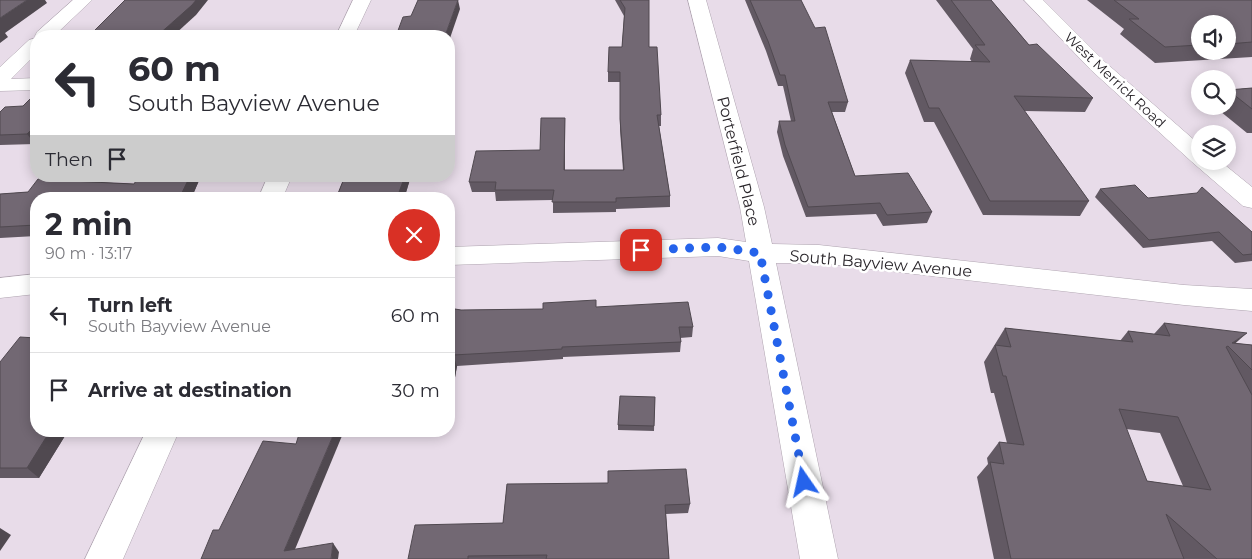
<!DOCTYPE html>
<meta charset="utf-8">
<style>
body{margin:0;font-family:Montserrat,sans-serif;background:#f2f2f3;color:#2b2b33;height:100vh;display:flex;flex-direction:column;font-size:19px;white-space:nowrap}
*{box-sizing:border-box;margin:0}
p{font-size:16px;color:#7c7c81}
.icon{flex:none;width:28px;height:28px;fill:none;stroke:currentColor;stroke-width:2;stroke-linecap:round;stroke-linejoin:round}
.map{position:relative;flex:1;overflow:hidden}
.side{position:absolute;left:30px;top:192px;width:425px;height:245px;display:flex;flex-direction:column;background:#fff;border-radius:20px;box-shadow:0 2px 12px #0003}
.side>*{flex:none}
.guide{position:absolute;left:30px;top:30px;width:425px;height:152px;border-radius:20px;box-shadow:0 2px 12px #0003;background:#fff;color:#2b2b33;overflow:hidden}
.buttons{position:absolute;left:1191px;top:15px;display:grid;gap:10px}
.buttons a{display:grid;place-items:center;width:45px;height:45px;border-radius:50%;background:#fff;box-shadow:0 2px 12px #0003;font-size:25px}
.pin{position:absolute;display:grid;place-items:center;width:42px;height:42px;color:#fff;margin:-21px;border-radius:10px;box-shadow:0 2px 8px #0006}
.me{position:absolute;width:55px;margin:-28px;rotate:349deg;stroke-linejoin:round;filter:drop-shadow(0 0 4px #0008)}
.turn{display:flex;align-items:center;gap:18px;height:105px;padding:0 15px;font-size:22px}
.turn .icon{width:65px;height:65px;stroke-width:2.5}
.turn b{display:block;font-size:35px;line-height:42px}
.then{display:flex;align-items:center;height:48px;padding:0 15px;background:#0003;gap:10px;font-size:19px}
.round{display:grid;place-items:center;flex:none;width:52px;height:52px;border-radius:26px;background:#f2f2f3}
.overview{display:flex;align-items:center;justify-content:space-between;height:85px;padding:0 15px}
h1{font-size:30px;font-weight:700;line-height:38px}
ul{padding:0;list-style:none}
li{display:flex;align-items:center;gap:15px;height:75px;padding:0 15px;border-top:1px solid #e1e1e2}
li div{flex:1}
li b{display:block;font-size:19px}
li em{font-style:normal}
.map>svg:first-child{display:block}
</style>
<div class="map">
<svg width="1252" height="559" viewBox="0 0 1252 559">
<rect width="100%" height="100%" fill="#e8dce9"/>
<g fill="none" stroke-linecap="round" stroke-linejoin="round">
<g stroke="#aea3af" stroke-width="1">
<g id="minor">
<polygon points="73,0 92,0 54,36 36,36 36,38 35,36 37,32"/>
<polygon points="353,0 371,0 354,36 336,36"/>
<polygon points="688,0 706,0 764,207 772,244 819,245 1184,285 1252,289 1252,311 1184,305 819,263 776,263 838,559 800,559 749,261 718,256 449,265 449,247 718,238 746,242 740,207"/>
<polygon points="36,38 36,54 11,79 36,78 36,90 0,91 0,67 29,40"/>
<polygon points="268,176 292,176 282,199 258,199"/>
<polygon points="36,274 36,294 0,298 0,278"/>
<polygon points="146,431 179,431 123,559 85,559"/>
</g>
</g>
<g stroke="#aea3af" stroke-width="1">
<polygon id="major" points="1024,0 1043,0 1105,62 1200,145 1200,161 1220,161 1252,187 1252,208 1243,206 1192,162 1091,70"/>
</g>
<use href="#minor" fill="#fff" fill-rule="evenodd"/>
<use href="#major" fill="#fff" fill-rule="evenodd"/>
</g>
<g fill="#625963" fill-rule="evenodd">
<polygon points="615,0 649,0 649,47 661,115 661,126 659,126 670,196 670,207 616,209 616,212 553,213 553,200 496,201 495,192 472,192 469,182 540,150 565,118 565,170 623,170 620,130 620,82 608,82 608,72 622,47 624,16"/>
<polygon points="745,0 801,0 848,102 845,112 832,112 855,176 932,212 927,223 883,226 876,214 806,217 783,156 777,132 779,121 791,121 783,86 778,86 766,51"/>
<polygon points="936,0 991,0 1029,45 1093,98 1085,112 1024,111 1089,201 1080,216 983,215 934,122 924,122 905,73 910,60 972,62 970,59 973,49"/>
<path d="M1087,0H1252V57L1155,63L1120,34L1124,29ZM1200,24H1228V51H1200Z"/>
<polygon points="1252,88 1252,133 1247,133 1215,107 1228,106 1228,90"/>
<polygon points="23,106 35,144 0,145 0,112"/>
<polygon points="201,176 191,199 36,199 36,236 0,238 0,194 28,192 72,178 74,181 134,184"/>
<polygon points="345,176 411,176 404,199 338,199 337,196"/>
<polygon points="1100,189 1148,198 1252,232 1252,261 1235,263 1212,241 1143,248 1095,197"/>
<polygon points="449,308 461,310 543,309 693,327 692,337 680,338 681,342 680,352 563,357 563,359 457,366 453,389 449,389"/>
<path d="M1164,323L1235,343L1252,345V559H994L977,477L988,464L987,458L999,442L1007,443L994,393H991L984,362L1005,328L1120,341L1128,331L1154,334ZM1126,429L1160,433L1183,486L1147,481Z"/>
<polygon points="0,362 36,431 68,431 39,478 0,478"/>
<polygon points="655,397 654,431 618,430 618,425"/>
<polygon points="507,484 690,504 688,513 666,514 669,559 408,559 503,523"/>
</g>
<g fill="#504950">
<polygon points="27,0 45,0 47,3 5,33 8,37 0,43 0,18"/>
<polygon points="196,0 208,0 196,15 173,36 157,36"/>
<polygon points="458,0 460,9 449,41 449,36 445,36"/>
<polygon points="565,118 565,181 564,170"/>
<polygon points="36,125 36,143 35,144 27,134"/>
<polygon points="190,176 201,176 191,199 179,199"/>
<polygon points="405,176 411,176 404,199 399,199 398,195"/>
<polygon points="1247,333 1230,348 1232,343"/>
<polygon points="453,355 457,366 453,389 450,379"/>
<polygon points="50,431 68,431 39,478 27,468"/>
<polygon points="335,431 344,431 291,559 284,551"/>
<polygon points="0,528 11,535 0,551"/>
<polygon points="333,543 339,552 338,559 331,559"/>
</g>
<g fill="#726873" stroke="#504950" fill-rule="evenodd">
<polygon points="0,0 27,0 0,18"/>
<polygon points="125,0 196,0 192,5 157,36 89,36"/>
<polygon points="418,0 458,0 445,36 396,36 403,17 411,16"/>
<polygon points="620,0 649,0 649,47 657,47 661,115 657,115 670,196 616,198 616,202 552,202 554,190 495,190 496,182 469,182 476,151 540,150 541,118 565,118 564,170 624,170 620,119 620,72 608,72 609,47 622,47 625,8"/>
<polygon points="750,0 801,0 815,28 825,27 848,102 828,102 855,176 908,173 932,212 887,215 880,203 808,207 785,145 779,121 795,121 785,75 780,75 768,41"/>
<polygon points="951,0 991,0 1029,45 1037,44 1093,98 1014,96 1089,201 990,201 939,108 929,108 910,60 990,62 975,45 985,45"/>
<polygon points="1114,0 1252,0 1252,42 1228,44 1228,24 1200,24 1200,45 1165,47 1129,19 1139,19"/>
<polygon points="1252,88 1252,109 1228,90"/>
<polygon points="36,93 36,125 27,134 0,135 0,112 5,107 23,106"/>
<polygon points="139,176 190,176 179,199 36,199 36,225 0,227 0,194 28,192 38,179 72,178 70,181 134,184"/>
<polygon points="345,176 405,176 398,195 337,196"/>
<polygon points="1135,185 1148,198 1197,193 1202,187 1252,232 1252,254 1243,255 1219,232 1149,240 1100,189"/>
<polygon points="596,300 596,307 688,302 693,327 679,327 681,342 562,347 562,349 453,355 450,379 449,379 449,308 461,310 543,309 543,303"/>
<path d="M1164,323L1247,333L1232,343L1252,345V370L1228,346L1226,347L1252,395V559H1217L1166,514L1184,559H1011L990,462L1004,464L999,442L1024,445L1006,376H1003L995,345L1011,347L1005,328L1133,342L1128,331L1170,336ZM1119,409L1178,417L1211,490L1147,481Z"/>
<polygon points="20,337 36,338 36,431 50,431 27,468 0,468 0,362"/>
<polygon points="620,396 655,397 654,426 618,425"/>
<polygon points="300,431 335,431 284,551 333,543 331,559 201,559 213,530 219,530 263,441 296,444"/>
<polygon points="686,469 690,504 665,505 669,559 546,559 547,555 468,556 468,559 408,559 415,525 503,523 507,484 608,483 608,471"/>
</g>
<g fill="none" stroke-linecap="round" stroke-linejoin="round">
<polyline stroke="#2563eb" stroke-width="9" stroke-dasharray="0 16.2" points="641,250 718,247 760,253 804,482"/>
</g>
<g text-anchor="middle" stroke-width="5" stroke-linejoin="round" paint-order="stroke">
<g font-size="14" fill="#29252a" stroke="#fff">
<text transform="translate(1115 80) rotate(43)" y="5">West Merrick Road</text>
</g>
<g font-size="16" fill="#29252a" stroke="#fff">
<text transform="translate(739 161) rotate(76)" y="6">Porterfield Place</text>
<text transform="translate(881 263) rotate(5)" y="6">South Bayview Avenue</text>
</g>
</g>
</svg>
<div class="buttons">
<a><svg class="icon" aria-label="sound" viewBox="0 0 24 24"><path d="M4 9h4l5-4v14l-5-4H4zM17 9q2 3 0 6"/></svg></a>
<a><svg class="icon" aria-label="search" viewBox="0 0 24 24"><circle cx="10" cy="10" r="6"/><path d="M15 15l6 6"/></svg></a>
<a><svg class="icon" aria-label="layers" viewBox="0 0 24 24"><path d="M12 4l9 5-9 5-9-5zM3 14l9 5 9-5"/></svg></a>
</div>
<div class="pin" style="left:641px;top:250px;background:#d93025"><svg class="icon" aria-label="arrive" viewBox="0 0 24 24"><path d="M6 21V4h12l-3 4 3 4H6"/></svg></div>
<svg class="me" style="left:804px;top:482px" viewBox="-20 -20 40 40"><path d="M0-17L14 15 0 8-14 15z" fill="#2563eb" stroke="#fff" stroke-width="4"/></svg>
<div class="guide">
<div class="turn"><svg class="icon" aria-label="left" viewBox="0 0 24 24"><path d="M17 20v-9H6M10 6l-5 5 5 5"/></svg><div><b>60 m</b>South Bayview Avenue</div></div>
<div class="then">Then<svg class="icon" aria-label="arrive" viewBox="0 0 24 24"><path d="M6 21V4h12l-3 4 3 4H6"/></svg></div>
</div>
<section class="side">
<div class="overview"><div><h1>2 min</h1><p>90 m · 13:17</p></div><a class="round" style="background:#d93025;color:#fff"><svg class="icon" aria-label="close" viewBox="0 0 24 24"><path d="M6 6l12 12M18 6L6 18"/></svg></a></div>
<ul>
<li><svg class="icon" aria-label="left" viewBox="0 0 24 24"><path d="M17 20v-9H6M10 6l-5 5 5 5"/></svg><div><b>Turn left</b><p>South Bayview Avenue</p></div><em>60 m</em></li>
<li><svg class="icon" aria-label="arrive" viewBox="0 0 24 24"><path d="M6 21V4h12l-3 4 3 4H6"/></svg><div><b>Arrive at destination</b></div><em>30 m</em></li>
</ul>
</section>
</div>
